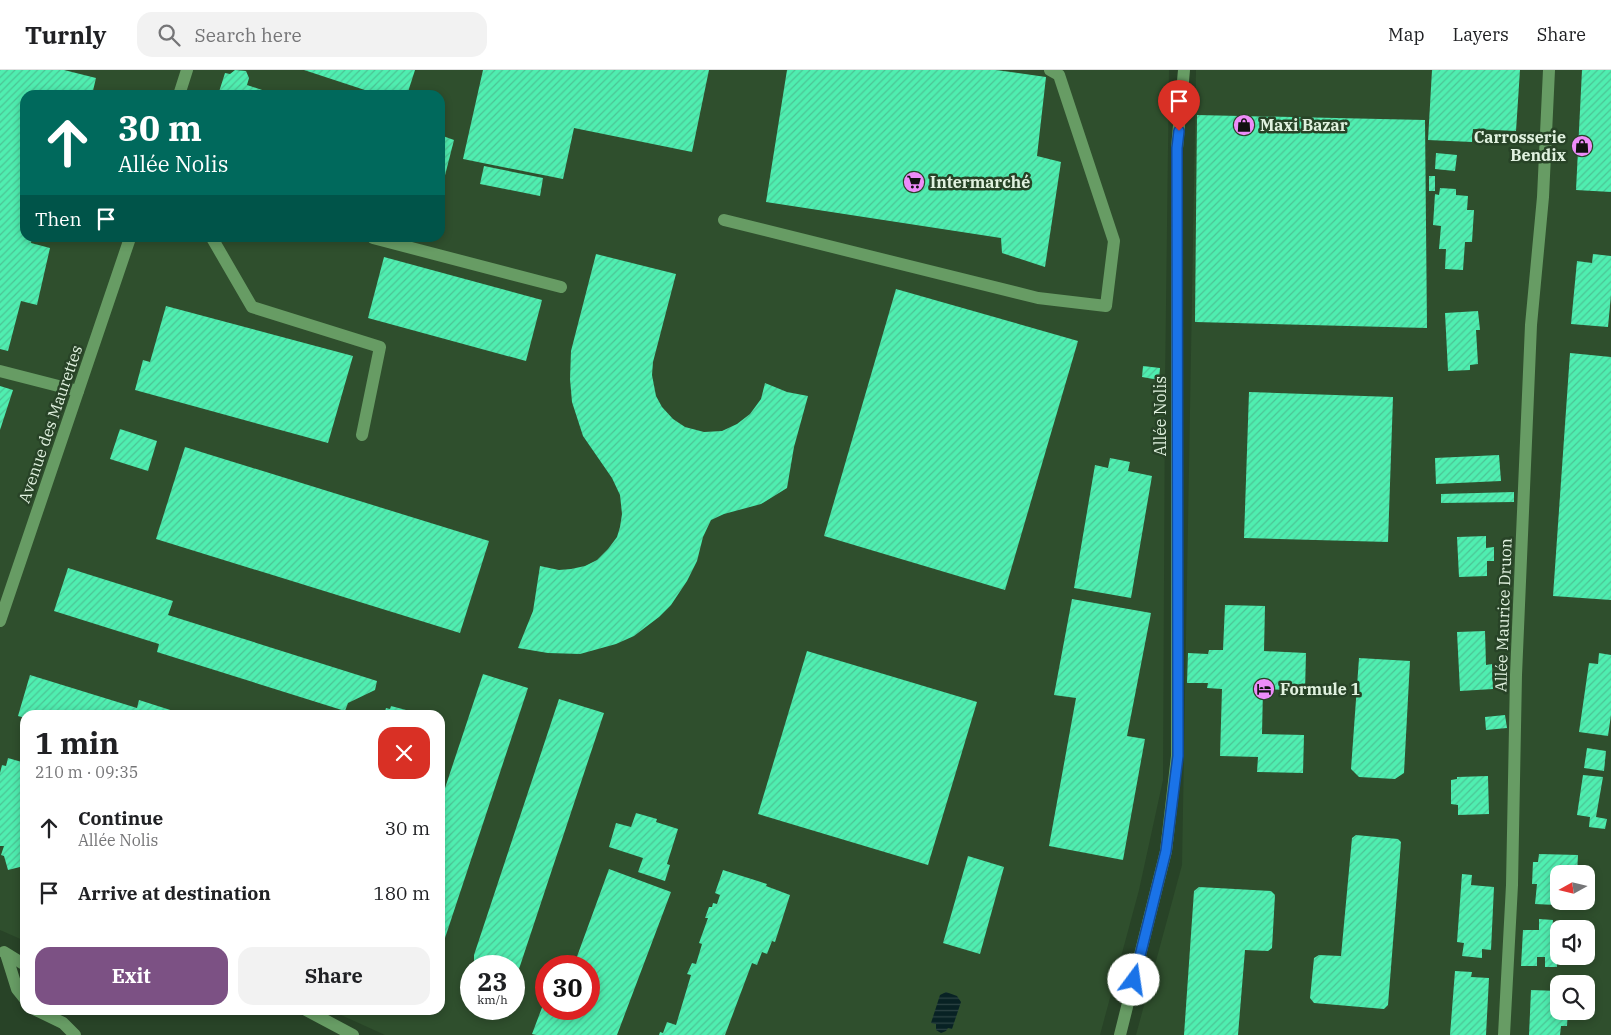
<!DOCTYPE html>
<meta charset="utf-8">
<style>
body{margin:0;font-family:"IBM Plex Serif",serif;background:#f2f2f2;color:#202124;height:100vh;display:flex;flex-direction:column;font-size:19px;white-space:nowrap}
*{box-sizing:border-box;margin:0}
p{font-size:16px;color:#757577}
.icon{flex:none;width:28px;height:28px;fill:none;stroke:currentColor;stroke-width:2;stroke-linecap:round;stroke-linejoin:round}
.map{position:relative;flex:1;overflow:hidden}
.panel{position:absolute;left:20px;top:640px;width:425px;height:305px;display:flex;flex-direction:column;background:#fff;border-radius:15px;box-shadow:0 2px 8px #0003}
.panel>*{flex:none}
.top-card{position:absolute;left:20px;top:20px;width:425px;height:152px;border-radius:15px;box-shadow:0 2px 8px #0003;background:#00695c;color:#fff;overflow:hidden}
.needle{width:32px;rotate:262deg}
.controls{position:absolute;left:1550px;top:795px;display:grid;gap:10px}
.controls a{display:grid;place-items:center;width:45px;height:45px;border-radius:10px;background:#fff;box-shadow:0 2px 8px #0003;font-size:25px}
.speed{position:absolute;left:460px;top:885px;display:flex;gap:10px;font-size:25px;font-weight:700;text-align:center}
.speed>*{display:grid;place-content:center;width:65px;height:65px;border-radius:50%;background:#fff;box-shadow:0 2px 8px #0003;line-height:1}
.speed small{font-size:12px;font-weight:400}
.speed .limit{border:8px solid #d22;background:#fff;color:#111}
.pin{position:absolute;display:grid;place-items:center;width:42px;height:42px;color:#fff;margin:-51px -21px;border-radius:50% 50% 50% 0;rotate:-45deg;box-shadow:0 0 5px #0007}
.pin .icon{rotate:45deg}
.me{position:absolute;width:55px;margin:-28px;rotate:14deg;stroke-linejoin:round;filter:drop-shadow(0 0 4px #0008)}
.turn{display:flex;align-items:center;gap:18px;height:105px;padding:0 15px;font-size:22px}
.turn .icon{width:65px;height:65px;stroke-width:2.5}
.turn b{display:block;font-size:35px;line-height:42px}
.then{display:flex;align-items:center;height:48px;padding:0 15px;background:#0003;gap:10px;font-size:19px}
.round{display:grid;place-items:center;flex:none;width:52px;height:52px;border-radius:15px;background:#f2f2f2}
.overview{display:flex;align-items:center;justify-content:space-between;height:85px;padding:0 15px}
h1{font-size:30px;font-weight:800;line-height:38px}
.action{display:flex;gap:10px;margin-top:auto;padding:10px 15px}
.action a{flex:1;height:58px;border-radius:15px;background:#7c5184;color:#fff;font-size:20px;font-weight:800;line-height:58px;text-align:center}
.action a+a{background:#f2f2f2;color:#202124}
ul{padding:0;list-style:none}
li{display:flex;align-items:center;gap:15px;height:65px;padding:0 15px}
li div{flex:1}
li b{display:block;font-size:19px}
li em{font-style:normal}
header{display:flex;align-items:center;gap:30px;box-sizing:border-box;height:70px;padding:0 25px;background:#fff;border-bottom:1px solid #e0e0e0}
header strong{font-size:24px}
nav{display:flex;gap:28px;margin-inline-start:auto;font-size:18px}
.search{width:350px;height:45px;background:#f2f2f2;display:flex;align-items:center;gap:12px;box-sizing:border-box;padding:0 18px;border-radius:15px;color:#757577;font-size:19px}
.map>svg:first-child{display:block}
</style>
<header>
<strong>Turnly</strong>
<div class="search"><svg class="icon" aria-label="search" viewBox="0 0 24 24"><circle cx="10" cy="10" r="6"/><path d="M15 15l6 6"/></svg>Search here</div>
<nav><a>Map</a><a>Layers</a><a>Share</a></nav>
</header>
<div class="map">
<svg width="1611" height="965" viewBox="0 0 1611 965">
<defs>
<pattern id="water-rules" width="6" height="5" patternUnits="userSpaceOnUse" patternTransform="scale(1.25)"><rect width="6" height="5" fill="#082224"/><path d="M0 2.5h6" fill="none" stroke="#2c4343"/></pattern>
<pattern id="building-hatch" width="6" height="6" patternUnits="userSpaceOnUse" patternTransform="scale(1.25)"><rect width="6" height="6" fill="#4feeb0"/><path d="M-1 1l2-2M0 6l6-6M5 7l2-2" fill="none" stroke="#4cc495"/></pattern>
</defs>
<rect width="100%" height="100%" fill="#284327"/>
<g fill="#2f4f2d" fill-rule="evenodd">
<path d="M0,0H1169L1165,315L1163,710L1139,820L1100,965H385L330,940H440V645H25V871L0,860ZM25,25H440V168H25ZM471,896H514V939H471ZM546,896H589V939H546Z"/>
<path d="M1196,0H1611V965H1136L1182,795ZM1559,804H1586V831H1559ZM1559,859H1586V886H1559ZM1559,914H1586V941H1559Z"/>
</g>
<polygon fill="url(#water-rules)" points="946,922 957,926 961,932 952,959 948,958 946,961 941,963 936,960 936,954 931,953 940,925"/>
<g fill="url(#building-hatch)">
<polygon points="0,0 64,0 96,8 92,25 25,25 25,168 32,168 31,173 50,178 37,235 21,231 8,281 0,279"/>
<polygon points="235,0 246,1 249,8 247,15 265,21 264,25 218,25 225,3 230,4"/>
<polygon points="304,0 415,0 407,25 380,25"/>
<polygon points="483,0 709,0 692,82 574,58 563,109 463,89"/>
<polygon points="787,0 996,0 1046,7 1037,86 1061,92 1045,197 1002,183 1001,168 766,132"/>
<polygon points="1432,0 1520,0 1516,61 1473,59 1472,72 1428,70"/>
<polygon points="1582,0 1611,0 1611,122 1576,120"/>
<polygon points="1197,45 1425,50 1427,258 1195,252"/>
<polygon points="440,65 454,70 441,121 440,121"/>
<polygon points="1436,83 1457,85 1455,101 1435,99"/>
<polygon points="484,96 543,108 540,126 480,114"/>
<rect x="1429" y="106" width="6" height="15"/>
<polygon points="1440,118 1456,119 1456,125 1468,126 1467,140 1474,140 1472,172 1465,172 1463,200 1445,199 1446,179 1439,179 1441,156 1433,155 1435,124 1439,125"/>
<polygon points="596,184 676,204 653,292 652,305 656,326 662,337 673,349 685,357 704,362 722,361 737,354 750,344 761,329 765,313 787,322 808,326 794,377 787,418 761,434 724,444 711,450 703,467 697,491 687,511 671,535 659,547 634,566 616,574 580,584 548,583 518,578 533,541 540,496 559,500 571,499 585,496 597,490 608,479 617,467 620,457 622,444 620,425 612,408 583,366 572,332 570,309 571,281"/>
<polygon points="1593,184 1611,186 1611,225 1608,257 1571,254 1577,191 1592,193"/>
<polygon points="384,187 542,230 526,291 368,248"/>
<polygon points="896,219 1078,271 1005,520 824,466"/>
<polygon points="166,236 353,286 328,373 135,320 143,290 150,292"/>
<polygon points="1478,241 1480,260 1476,260 1478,294 1470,295 1470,300 1448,301 1445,243"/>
<polygon points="1570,283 1611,287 1611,530 1553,526"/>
<polygon points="1143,296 1160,298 1159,310 1142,307"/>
<polygon points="0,316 13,320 0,360"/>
<polygon points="1249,322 1393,327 1388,472 1244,468"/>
<polygon points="120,359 157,371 148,401 110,389"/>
<polygon points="185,377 489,471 460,563 156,469"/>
<polygon points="1499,385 1501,411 1436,414 1435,388"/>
<polygon points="1110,388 1130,392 1128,401 1152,406 1131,528 1074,518 1095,395 1108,398"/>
<polygon points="1514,422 1514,432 1441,433 1441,424"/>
<polygon points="1486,466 1486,478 1494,477 1494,491 1487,491 1487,506 1459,507 1457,467"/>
<polygon points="68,498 173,531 168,545 377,611 375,620 348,633 345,641 157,582 159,574 54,541"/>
<polygon points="1072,529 1151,543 1127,666 1145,669 1123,790 1049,776 1076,628 1054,625"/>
<polygon points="1225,535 1265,536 1264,581 1306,583 1305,621 1263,619 1262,664 1304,665 1303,703 1257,702 1258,687 1220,686 1222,619 1207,618 1208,613 1187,613 1188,583 1208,584 1209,580 1223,580"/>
<polygon points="1485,561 1486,595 1492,594 1493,619 1460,621 1457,562"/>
<polygon points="807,581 977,632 928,795 758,744"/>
<polygon points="1599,583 1611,585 1611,645 1608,666 1579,662 1589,593 1598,594"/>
<polygon points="1359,588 1410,591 1404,703 1395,709 1359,707 1351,699"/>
<polygon points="483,604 528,618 440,883 440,733"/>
<polygon points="30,605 137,638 139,630 186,645 25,645 25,648 18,646"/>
<polygon points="559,629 604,643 519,899 514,908 514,896 474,896 474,885"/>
<polygon points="391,636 406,640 404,645 384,645 386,638 390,639"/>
<polygon points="1505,645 1507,658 1486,660 1485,647"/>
<polygon points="1587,678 1606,681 1604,701 1584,698"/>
<polygon points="8,688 25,693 25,813 23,810 24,806 21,805 24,796 8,800 4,786 1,785 4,776 0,776 0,703 2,695 6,696"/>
<polygon points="1583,705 1603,707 1596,747 1607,749 1605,759 1589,757 1590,747 1577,745"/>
<polygon points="1488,706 1489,744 1458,745 1458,735 1451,734 1451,710 1457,709 1457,707"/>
<polygon points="636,743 657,749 656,752 678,759 667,794 670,795 665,811 638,802 643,788 609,777 616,753 631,757"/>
<polygon points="1356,765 1398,769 1401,772 1388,935 1384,939 1314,933 1310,928 1314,888 1319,885 1341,886 1352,768"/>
<polygon points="1539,784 1578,785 1577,804 1559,804 1559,831 1576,831 1576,836 1535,834 1537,814 1532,814 1533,792 1538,792"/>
<polygon points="968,786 1004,797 980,884 943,873"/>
<polygon points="609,799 671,822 617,965 536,965 532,964 546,927 546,939 589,939 589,896 558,896 561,888 575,892"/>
<polygon points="723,800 767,814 766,816 790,825 775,872 772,871 767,884 762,882 757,895 752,893 725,965 659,965 660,962 663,963 667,952 676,955 691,905 687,904 692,893 696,894 702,874 699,873 708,848 705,848 709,837 712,837 713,833 717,834 720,825 715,823"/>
<polygon points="1462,804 1472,805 1471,815 1494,817 1491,880 1482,879 1482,888 1462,886 1464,873 1457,872"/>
<polygon points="1199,817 1271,821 1275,825 1272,878 1268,881 1245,880 1238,965 1184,965 1194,821"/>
<polygon points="1539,849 1553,850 1552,859 1559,859 1559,886 1569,886 1569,891 1557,891 1557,897 1545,897 1545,887 1537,887 1537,896 1521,896 1523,860 1539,860"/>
<polygon points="1455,901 1472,902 1471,907 1489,908 1486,965 1450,965"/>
<polygon points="1531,920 1559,921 1559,941 1568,941 1567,956 1561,956 1560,965 1529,965"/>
</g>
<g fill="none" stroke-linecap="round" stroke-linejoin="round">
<g stroke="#679c64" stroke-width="12">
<polyline points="179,25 187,0"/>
<polyline points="724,150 1038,228 1106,236 1114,171 1059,5 1050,0"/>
<polyline points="212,168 252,237 380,277 362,365"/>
<polyline points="373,168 561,217"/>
<polyline points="0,301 78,321"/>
<polyline points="0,551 130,168"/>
<polyline points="4,882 25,895"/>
<polyline points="6,884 17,919 25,929"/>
<polyline points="36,940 63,953 75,965"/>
<polyline points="306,940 353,965"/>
<polyline points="1120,965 1166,781 1177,686 1177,78 1184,0"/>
<polyline points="1504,965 1512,815 1516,605 1531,255 1543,127 1549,0"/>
</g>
</g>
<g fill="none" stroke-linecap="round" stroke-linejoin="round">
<g stroke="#114b97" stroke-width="12">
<polyline id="route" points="1134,910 1166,781 1178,686 1177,78 1179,61"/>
</g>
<use href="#route" stroke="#1a73e8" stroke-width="9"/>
</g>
<defs>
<g id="shop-disc" transform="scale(1.125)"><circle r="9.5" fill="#ed8cf9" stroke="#284327"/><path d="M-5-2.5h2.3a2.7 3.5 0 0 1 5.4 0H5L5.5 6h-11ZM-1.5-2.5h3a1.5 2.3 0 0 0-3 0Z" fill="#111"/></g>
<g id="supermarket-disc" transform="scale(1.125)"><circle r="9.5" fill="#ed8cf9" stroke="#284327"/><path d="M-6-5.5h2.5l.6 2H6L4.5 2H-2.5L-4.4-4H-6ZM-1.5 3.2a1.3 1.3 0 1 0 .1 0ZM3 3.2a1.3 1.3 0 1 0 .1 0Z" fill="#111"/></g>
<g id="hotel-disc" transform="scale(1.125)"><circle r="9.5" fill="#ed8cf9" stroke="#284327"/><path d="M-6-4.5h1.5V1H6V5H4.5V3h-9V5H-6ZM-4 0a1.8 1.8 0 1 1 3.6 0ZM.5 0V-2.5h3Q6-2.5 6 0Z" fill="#111"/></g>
</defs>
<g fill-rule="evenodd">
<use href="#shop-disc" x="1244" y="55"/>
<use href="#shop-disc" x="1582" y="76"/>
<use href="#supermarket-disc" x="914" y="112"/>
<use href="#hotel-disc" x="1264" y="619"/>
</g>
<g text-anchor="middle" stroke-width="5" stroke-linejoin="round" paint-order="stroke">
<g font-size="16" font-weight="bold" fill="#e0f1df" stroke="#284327" text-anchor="start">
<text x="1260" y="61">Maxi Bazar</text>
<text x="1566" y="73" text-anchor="end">Carrosserie<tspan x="1566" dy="18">Bendix</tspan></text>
<text x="930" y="118">Intermarché</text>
<text x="1280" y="625">Formule 1</text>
</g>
<g font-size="16" fill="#e0f1df" stroke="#284327">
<text transform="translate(1160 346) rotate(-90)" y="6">Allée Nolis</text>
<text transform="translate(50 354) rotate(-71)" y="6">Avenue des Maurettes</text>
<text transform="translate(1503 545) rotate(-88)" y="6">Allée Maurice Druon</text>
</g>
</g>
</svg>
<div class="controls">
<a><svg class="needle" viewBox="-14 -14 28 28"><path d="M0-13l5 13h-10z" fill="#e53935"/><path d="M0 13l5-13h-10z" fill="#757577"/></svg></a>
<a><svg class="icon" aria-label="sound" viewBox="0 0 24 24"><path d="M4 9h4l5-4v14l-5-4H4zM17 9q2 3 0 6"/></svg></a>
<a><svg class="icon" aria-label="search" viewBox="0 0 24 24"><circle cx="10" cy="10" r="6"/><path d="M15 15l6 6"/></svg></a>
</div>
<div class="speed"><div>23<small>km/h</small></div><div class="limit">30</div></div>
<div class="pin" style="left:1179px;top:61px;background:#d93025"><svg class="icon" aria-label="arrive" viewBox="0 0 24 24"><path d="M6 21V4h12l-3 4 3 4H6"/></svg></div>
<svg class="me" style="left:1134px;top:910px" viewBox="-20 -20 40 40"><circle r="19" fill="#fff"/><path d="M0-13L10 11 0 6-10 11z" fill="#1a73e8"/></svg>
<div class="top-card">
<div class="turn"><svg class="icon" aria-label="ahead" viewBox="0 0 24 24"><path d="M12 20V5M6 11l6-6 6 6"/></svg><div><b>30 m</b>Allée Nolis</div></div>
<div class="then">Then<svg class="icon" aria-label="arrive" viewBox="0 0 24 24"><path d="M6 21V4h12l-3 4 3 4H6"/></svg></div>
</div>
<section class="panel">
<div class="overview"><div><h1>1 min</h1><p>210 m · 09:35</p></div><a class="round" style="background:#d93025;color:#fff"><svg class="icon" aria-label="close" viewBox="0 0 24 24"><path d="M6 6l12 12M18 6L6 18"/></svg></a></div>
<ul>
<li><svg class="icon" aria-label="ahead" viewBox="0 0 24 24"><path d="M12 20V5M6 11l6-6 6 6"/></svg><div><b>Continue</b><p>Allée Nolis</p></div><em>30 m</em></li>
<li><svg class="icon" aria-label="arrive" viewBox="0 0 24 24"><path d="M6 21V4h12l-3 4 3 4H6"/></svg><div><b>Arrive at destination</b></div><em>180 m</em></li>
</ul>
<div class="action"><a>Exit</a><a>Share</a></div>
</section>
</div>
